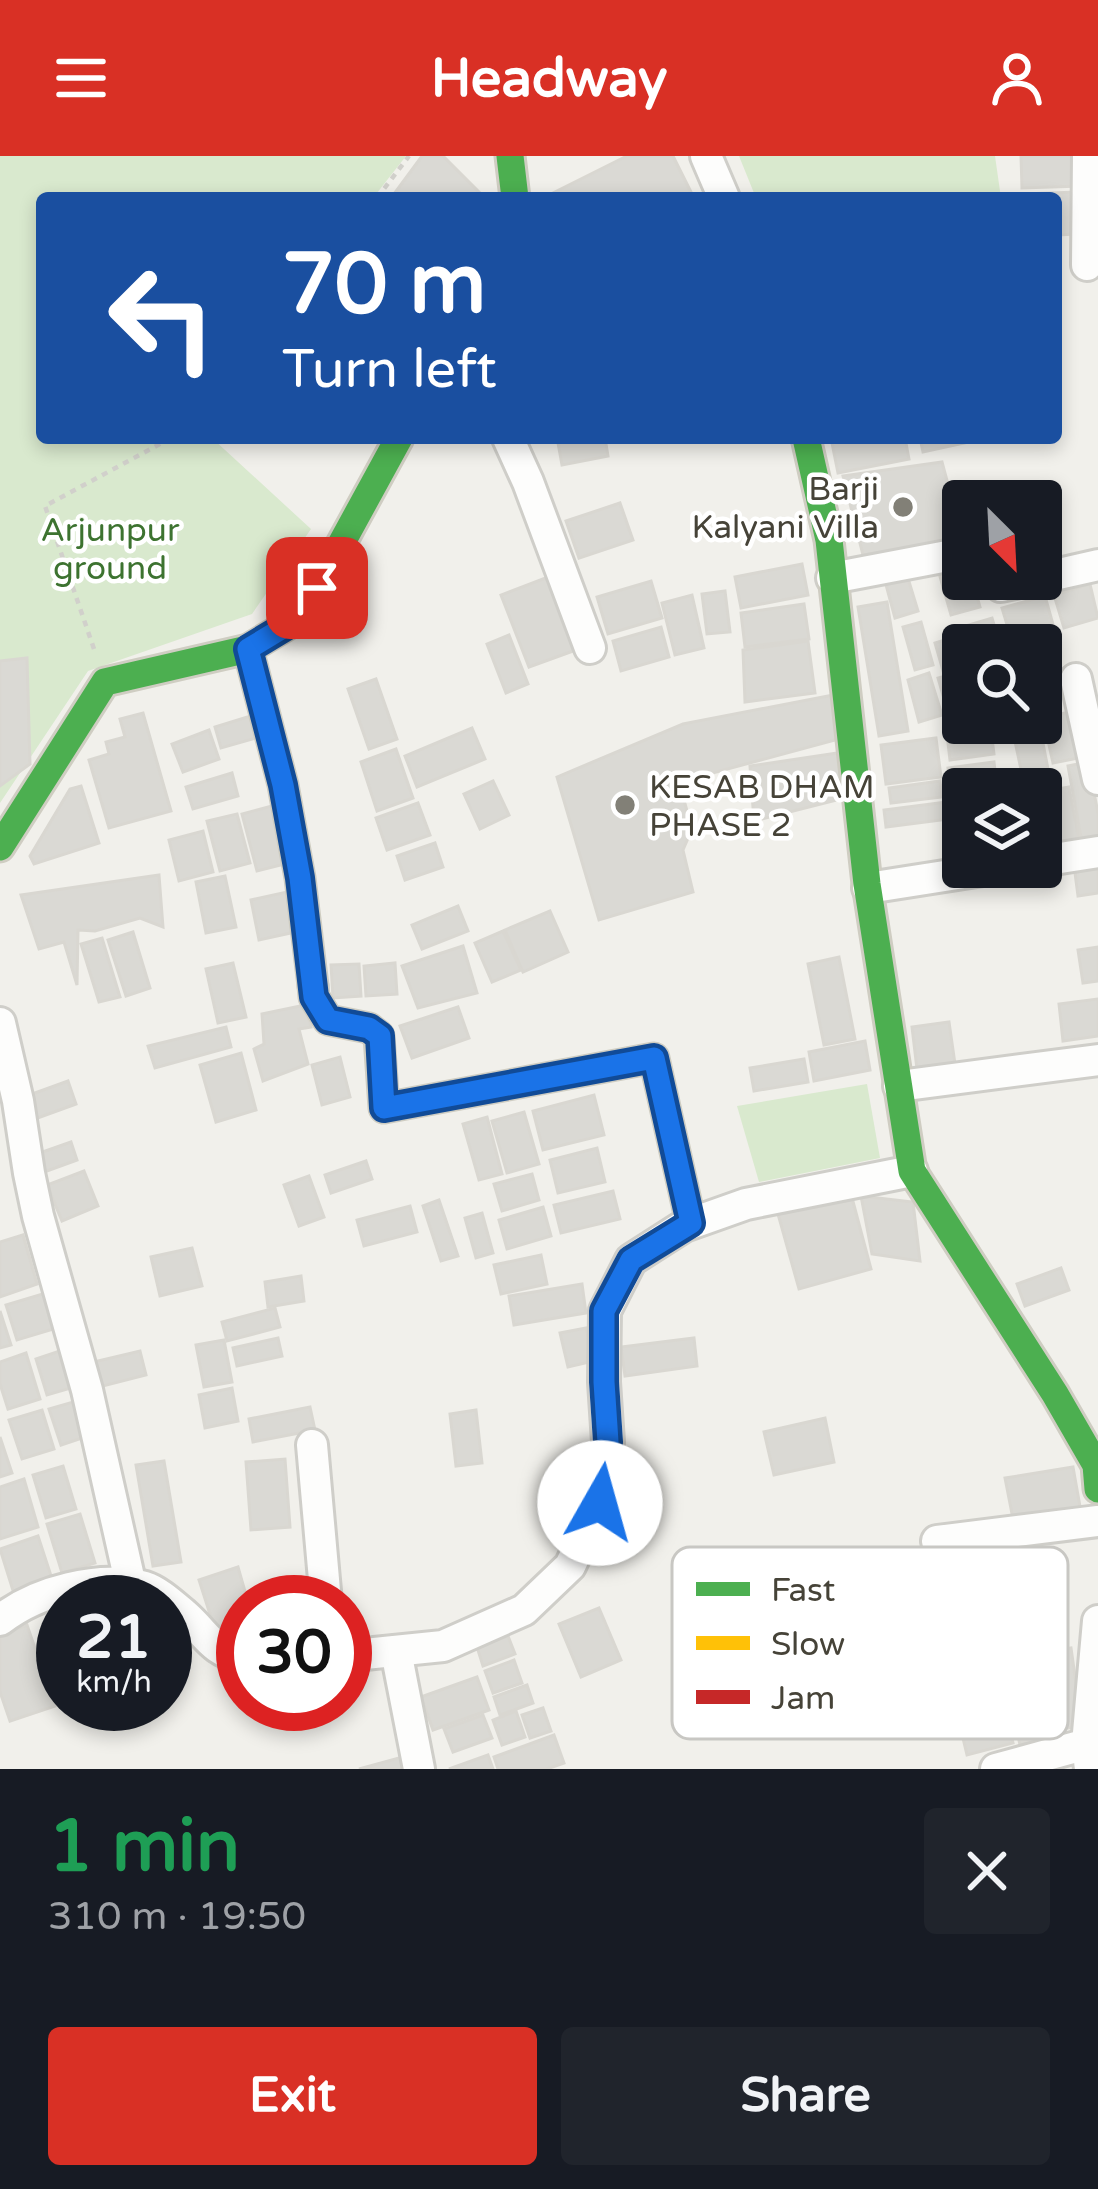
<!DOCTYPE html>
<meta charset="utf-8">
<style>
body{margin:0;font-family:"Varela Round",sans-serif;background:#20242c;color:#f1f3f6;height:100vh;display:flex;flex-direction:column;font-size:45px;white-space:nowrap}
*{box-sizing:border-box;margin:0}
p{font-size:39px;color:#9ea1a6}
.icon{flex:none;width:66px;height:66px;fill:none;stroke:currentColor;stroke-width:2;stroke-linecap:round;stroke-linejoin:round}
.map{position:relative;height:1613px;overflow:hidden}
.drawer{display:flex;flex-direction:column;background:#171b24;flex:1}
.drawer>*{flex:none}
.hud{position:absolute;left:36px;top:36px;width:1026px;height:252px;border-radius:12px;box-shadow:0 6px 18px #0003;background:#1a4fa0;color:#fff;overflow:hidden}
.needle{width:78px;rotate:156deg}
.tools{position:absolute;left:942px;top:324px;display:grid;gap:24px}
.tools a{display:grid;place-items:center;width:120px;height:120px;border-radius:12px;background:#171b24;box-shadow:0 6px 18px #0003;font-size:60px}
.speed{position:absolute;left:36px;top:1419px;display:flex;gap:24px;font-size:60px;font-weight:700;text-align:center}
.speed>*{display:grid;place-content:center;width:156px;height:156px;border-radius:50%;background:#171b24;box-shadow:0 6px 18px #0003;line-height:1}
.speed small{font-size:30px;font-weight:400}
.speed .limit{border:18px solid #d22;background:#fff;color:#111}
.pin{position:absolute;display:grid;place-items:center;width:102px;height:102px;color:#fff;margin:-51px;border-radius:24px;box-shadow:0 6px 18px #0006}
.me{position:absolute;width:132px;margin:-66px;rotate:7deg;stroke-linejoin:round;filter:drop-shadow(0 0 9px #0008)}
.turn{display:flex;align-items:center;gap:42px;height:252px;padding:0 48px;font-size:54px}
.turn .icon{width:156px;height:156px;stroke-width:2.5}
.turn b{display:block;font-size:84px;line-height:102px}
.round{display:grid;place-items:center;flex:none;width:126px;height:126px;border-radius:12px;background:#20242c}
.head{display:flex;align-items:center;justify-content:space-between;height:204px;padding:0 48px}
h1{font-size:72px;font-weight:800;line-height:90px;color:#1e9e55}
.button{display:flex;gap:24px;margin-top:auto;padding:24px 48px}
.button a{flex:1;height:138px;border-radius:12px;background:#d93025;color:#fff;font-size:48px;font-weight:800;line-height:138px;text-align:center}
.button a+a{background:#20242c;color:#f1f3f6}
header{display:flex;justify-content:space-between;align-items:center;height:156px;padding:0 48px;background:#d93025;color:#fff;font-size:54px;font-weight:800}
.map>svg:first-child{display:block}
</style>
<header><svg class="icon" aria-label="menu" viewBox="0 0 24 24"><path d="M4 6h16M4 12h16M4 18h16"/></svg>Headway<svg class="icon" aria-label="person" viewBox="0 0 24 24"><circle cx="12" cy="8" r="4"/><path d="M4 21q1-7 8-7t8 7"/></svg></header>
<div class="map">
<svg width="1098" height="1613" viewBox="0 0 1098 1613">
<rect width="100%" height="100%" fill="#f1f0eb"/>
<g fill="#d9e9ce">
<polygon points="0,0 406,0 373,42 42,42 42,282 212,282 311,373 252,458 88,515 0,647"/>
<polygon points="739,0 995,0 1001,42 756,42"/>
<polygon points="867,928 880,1002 759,1026 737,950"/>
</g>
<g fill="#dad9d4" stroke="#d9d7d1" stroke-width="3">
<polygon points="422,0 443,0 485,42 391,42"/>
<polygon points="627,0 673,0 694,42 550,42 549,39"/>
<polygon points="1021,0 1079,0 1081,30 1022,32"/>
<polygon points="1076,36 1078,78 1056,79 1056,42 1026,42 1025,38"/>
<polygon points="582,282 605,282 608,300 562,309 558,287"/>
<polygon points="831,282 905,282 909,303 838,317"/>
<polygon points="920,282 987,282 923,296"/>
<polygon points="942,306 963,384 863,399 843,320"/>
<polygon points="620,347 633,384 579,402 566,365"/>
<polygon points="802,408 808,439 741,452 735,421"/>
<polygon points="963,410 963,423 972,423 980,451 951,459 939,417"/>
<polygon points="556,418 584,491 529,511 501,439"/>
<polygon points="907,419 918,455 895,462 885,425"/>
<polygon points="651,425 662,462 608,478 597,441"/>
<polygon points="1090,428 1098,462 1064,472 1054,439"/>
<polygon points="725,435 730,476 707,478 702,438"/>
<polygon points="692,439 704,492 675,499 662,447"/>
<polygon points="1045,440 1054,472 1012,485 1002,452"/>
<polygon points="887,446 908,575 879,580 858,451"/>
<polygon points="804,448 809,483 745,491 741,457"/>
<polygon points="992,462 1000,489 967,489 962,471"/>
<polygon points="921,466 933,509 915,514 903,471"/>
<polygon points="661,471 669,501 621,515 613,485"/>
<polygon points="509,479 528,528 506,537 487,488"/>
<polygon points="958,480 963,509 943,515 935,487"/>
<polygon points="808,485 815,537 745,546 743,494"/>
<polygon points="27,502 30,608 0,630 0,505"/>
<polygon points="960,516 963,527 963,555 949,560 938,522"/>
<polygon points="929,517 942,559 919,566 908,524"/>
<polygon points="376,523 397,583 369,593 348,533"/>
<polygon points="833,539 839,583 679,626 692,673 683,694 693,736 599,764 557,621 683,568"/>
<polygon points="1078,554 1088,600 1053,607 1043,562"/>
<polygon points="143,557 171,655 109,672 89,604 109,598 106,586 125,581 120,563"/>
<polygon points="257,558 263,580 221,592 215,571"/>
<polygon points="970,567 990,567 994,598 950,604 946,570"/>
<polygon points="1011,567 1039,567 1048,613 1022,618"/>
<polygon points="472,572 485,603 417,631 405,600"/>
<polygon points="209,574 219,603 183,616 172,588"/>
<polygon points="936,582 941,621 886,628 881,589"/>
<polygon points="396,593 413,642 377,655 361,606"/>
<polygon points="844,596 848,641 754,665 750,610"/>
<polygon points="994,606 997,632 963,633 963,636 951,638 948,612"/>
<polygon points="1088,606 1098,657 1098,684 1082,687 1068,610"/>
<polygon points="232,617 238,640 193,653 186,631"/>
<polygon points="493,625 509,659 480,673 464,638"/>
<polygon points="940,625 942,641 891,647 889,632"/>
<polygon points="81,630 99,687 34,708 30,700 70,633"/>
<polygon points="1069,631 1079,683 1041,690 1041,636"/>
<polygon points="947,646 949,663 886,671 884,654"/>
<polygon points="418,647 430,679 387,694 376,662"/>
<polygon points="279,648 293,706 257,715 242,658"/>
<polygon points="237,658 250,707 220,715 207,665"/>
<polygon points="963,666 963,700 960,701 956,667"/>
<polygon points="203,675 213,716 179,725 169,684"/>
<polygon points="435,687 443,711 405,724 397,700"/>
<polygon points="1098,706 1098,737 1078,740 1074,709"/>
<polygon points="159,719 163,771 140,762 95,775 78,774 77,829 64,786 39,793 21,739"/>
<polygon points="225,720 236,771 206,777 196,726"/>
<polygon points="287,736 295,776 259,784 251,744"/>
<polygon points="458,750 468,775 422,793 412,769"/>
<polygon points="550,755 568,796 523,816 505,774"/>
<polygon points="503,775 521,814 492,826 475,787"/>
<polygon points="133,776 150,832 126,840 108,784"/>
<polygon points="102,782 120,841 99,846 81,788"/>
<polygon points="463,790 477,837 418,852 402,810"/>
<polygon points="1098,791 1098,825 1083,827 1078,794"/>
<polygon points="839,801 855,883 824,889 808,808"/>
<polygon points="233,807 246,861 218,867 206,813"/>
<polygon points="395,807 397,838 366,840 364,810"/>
<polygon points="359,808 361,840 333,842 331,809"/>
<polygon points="1098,843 1098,880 1063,885 1059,848"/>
<polygon points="305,849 311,871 299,873 308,908 263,925 254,893 264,888 262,858"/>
<polygon points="458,851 469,882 412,902 400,870"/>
<polygon points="949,866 955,908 917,913 912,871"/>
<polygon points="226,871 231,891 155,912 148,890"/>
<polygon points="865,885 870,914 814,925 809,896"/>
<polygon points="241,897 256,954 216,966 200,909"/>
<polygon points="340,901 350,941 322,949 312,909"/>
<polygon points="804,903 808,926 754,935 750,912"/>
<polygon points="68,925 76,948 32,964 24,941"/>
<polygon points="594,939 604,979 543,994 533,955"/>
<polygon points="524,956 539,1008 507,1017 492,965"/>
<polygon points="487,961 502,1018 479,1024 463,968"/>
<polygon points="71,986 77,1004 44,1016 37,998"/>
<polygon points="597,992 605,1026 558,1037 550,1004"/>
<polygon points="366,1005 372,1023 331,1037 325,1019"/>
<polygon points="84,1015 98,1050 62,1065 47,1029"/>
<polygon points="532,1018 539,1044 502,1055 494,1028"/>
<polygon points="309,1020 324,1061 299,1070 284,1029"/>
<polygon points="613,1035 620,1063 561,1077 554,1049"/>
<polygon points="851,1038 871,1113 799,1133 778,1058"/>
<polygon points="861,1040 913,1046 920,1105 872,1098"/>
<polygon points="439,1044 458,1100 441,1105 423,1050"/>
<polygon points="410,1050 417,1076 364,1090 357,1064"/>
<polygon points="543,1051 551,1080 507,1093 499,1064"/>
<polygon points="482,1057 493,1097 476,1102 465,1062"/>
<polygon points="23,1079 37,1128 0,1141 0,1086"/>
<polygon points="192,1092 202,1130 160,1140 151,1101"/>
<polygon points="541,1099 547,1128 501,1138 494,1109"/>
<polygon points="1061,1112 1069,1134 1025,1150 1017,1128"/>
<polygon points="301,1120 304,1145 268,1151 265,1126"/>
<polygon points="582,1128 586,1157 514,1169 509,1140"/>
<polygon points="49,1136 60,1171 17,1184 6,1149"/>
<polygon points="275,1152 280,1171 227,1185 222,1166"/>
<polygon points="0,1155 11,1189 0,1192"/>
<polygon points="586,1172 594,1205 568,1211 560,1177"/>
<polygon points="278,1182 282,1200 237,1210 233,1192"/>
<polygon points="694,1182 697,1210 625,1220 621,1191"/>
<polygon points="224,1184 232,1226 204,1231 196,1189"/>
<polygon points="69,1192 81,1229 47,1239 36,1203"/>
<polygon points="140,1195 146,1219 95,1232 89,1207"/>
<polygon points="26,1197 40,1243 8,1253 0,1228 0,1206"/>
<polygon points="232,1232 238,1265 205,1272 199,1239"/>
<polygon points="80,1244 91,1279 61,1289 49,1253"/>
<polygon points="310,1251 315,1274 253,1286 249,1263"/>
<polygon points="42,1254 54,1293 22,1303 9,1264"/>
<polygon points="476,1254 482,1307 456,1310 450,1258"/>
<polygon points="825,1262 834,1306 774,1319 764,1276"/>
<polygon points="0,1281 12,1317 0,1321"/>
<polygon points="285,1303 290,1371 251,1374 246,1306"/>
<polygon points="164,1305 181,1406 153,1410 136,1309"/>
<polygon points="63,1310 76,1353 46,1362 33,1319"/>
<polygon points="1073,1311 1081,1356 1014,1368 1005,1322"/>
<polygon points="24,1323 38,1371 0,1383 0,1331"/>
<polygon points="80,1358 95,1407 62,1417 47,1368"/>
<polygon points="38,1380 54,1429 15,1441 0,1393"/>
<polygon points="238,1411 248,1446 243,1446 243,1468 216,1477 199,1424"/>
<polygon points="599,1452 621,1504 581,1521 559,1468"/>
<polygon points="27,1469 55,1550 10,1565 0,1536 0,1479"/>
<polygon points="508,1480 515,1498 483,1510 477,1491"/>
<polygon points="1071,1492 1082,1570 1047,1575 1035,1497"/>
<polygon points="514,1504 522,1527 493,1537 485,1515"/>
<polygon points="1022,1508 1040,1585 1020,1589 1003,1512"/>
<polygon points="477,1521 489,1554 433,1574 421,1541"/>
<polygon points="998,1525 1013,1587 967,1599 952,1536"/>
<polygon points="527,1529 533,1547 500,1559 494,1541"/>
<polygon points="543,1552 551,1575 530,1582 522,1559"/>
<polygon points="516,1555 525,1581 502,1589 493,1564"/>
<polygon points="483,1559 492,1582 453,1596 444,1573"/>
<polygon points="554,1579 564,1607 547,1613 498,1613 494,1601"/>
<polygon points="488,1599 493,1613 449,1613"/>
<polygon points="406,1600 409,1613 359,1613"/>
</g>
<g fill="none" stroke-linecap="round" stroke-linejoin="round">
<g stroke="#cfcec9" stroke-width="36">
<g id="street">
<polyline points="706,0 724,42"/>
<polyline points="1087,109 1088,0"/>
<polyline points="508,282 528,326 590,492"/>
<polyline points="832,422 958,398 963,400"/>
<polyline points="1041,422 1098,409"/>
<polyline points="995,423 1001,430 1034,423"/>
<polyline points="1076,523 1098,623"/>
<polyline points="1041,705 1098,696"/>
<polyline points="868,732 1002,711"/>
<polyline points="0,867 18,945 29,1017 38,1060 87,1234 131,1430"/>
<polyline points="899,930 1098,904"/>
<polyline points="312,1289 326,1446"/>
<polyline points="937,1385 1098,1365"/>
<path d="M0,1464C37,1435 99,1419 145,1431C158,1435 173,1449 184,1458C208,1479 210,1494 243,1502"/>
<polyline points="396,1495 419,1613"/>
<polyline points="345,1500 443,1490 524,1454 570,1410 600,1347 608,1286 604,1226 605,1155 631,1104 684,1070 746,1048 912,1015"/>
<polyline points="996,1613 1087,1588"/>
<polyline points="1090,1613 1087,1588 1098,1465"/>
</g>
</g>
<g stroke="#cfcdc2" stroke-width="33">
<g id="fast">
<polyline points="510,0 515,42"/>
<polyline points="806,282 829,384 867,728 912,1015 1055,1238 1096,1309 1098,1333"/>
<polyline points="0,691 105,526 248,493 291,467 317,432 399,282"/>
</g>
</g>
<g stroke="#cfcdc2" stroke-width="33">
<polyline id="slow" points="313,830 314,841 328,864 369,872 379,880 384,952 654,902 691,1067"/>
</g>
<g stroke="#cfcdc2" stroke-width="33">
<polyline id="jam" points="248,493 283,629 300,722 313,830"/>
</g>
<g stroke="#d1d0cb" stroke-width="4.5" stroke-dasharray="6 6" stroke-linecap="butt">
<polyline points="377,42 409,0"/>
<polyline points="94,493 45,350 171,282"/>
</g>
<use href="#street" stroke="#fdfdfc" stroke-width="30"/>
<use href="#fast" stroke="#4caf50" stroke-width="27"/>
<use href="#slow" stroke="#ffc107" stroke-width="27"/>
<use href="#jam" stroke="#c62828" stroke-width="27"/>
</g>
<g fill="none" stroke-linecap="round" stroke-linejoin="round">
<g stroke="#114b97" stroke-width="30">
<polyline id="route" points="317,432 291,467 248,493 283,629 300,722 314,841 328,864 369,872 380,880 384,952 654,902 691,1067 631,1104 604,1155 604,1226 608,1286 600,1347"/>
</g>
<use href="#route" stroke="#1a73e8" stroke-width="21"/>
</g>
<g fill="#828077" stroke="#fff" stroke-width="4.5">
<circle cx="903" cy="351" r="12"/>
<circle cx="625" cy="649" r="12"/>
</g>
<g text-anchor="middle" stroke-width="9" stroke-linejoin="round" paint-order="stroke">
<g font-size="33" fill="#464338" stroke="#fff" text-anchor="end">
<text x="879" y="344">Barji<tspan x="879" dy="38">Kalyani Villa</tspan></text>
<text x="649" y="642" text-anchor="start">KESAB DHAM<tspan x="649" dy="38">PHASE 2</tspan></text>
</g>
<g font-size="33" fill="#3d7330" stroke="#fff">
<text x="110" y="385">Arjunpur<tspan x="110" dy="38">ground</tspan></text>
</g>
</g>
<rect x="672" y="1391" width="396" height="192" rx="18" fill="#fff" stroke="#c8c7c3" stroke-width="3"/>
<rect x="696" y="1426" width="54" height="14" fill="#4caf50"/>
<rect x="696" y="1480" width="54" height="14" fill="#ffc107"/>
<rect x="696" y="1534" width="54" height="14" fill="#c62828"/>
<g font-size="33" fill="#464338">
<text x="771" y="1445">Fast</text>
<text x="771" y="1499">Slow</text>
<text x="771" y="1553">Jam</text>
</g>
</svg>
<div class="tools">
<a><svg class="needle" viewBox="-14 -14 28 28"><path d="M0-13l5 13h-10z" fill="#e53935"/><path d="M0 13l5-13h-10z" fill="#9ea1a6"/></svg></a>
<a><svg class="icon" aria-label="search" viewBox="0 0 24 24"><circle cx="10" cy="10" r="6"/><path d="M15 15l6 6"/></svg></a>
<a><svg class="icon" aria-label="layers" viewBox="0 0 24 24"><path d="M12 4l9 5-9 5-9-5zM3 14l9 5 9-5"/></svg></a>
</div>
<div class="speed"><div>21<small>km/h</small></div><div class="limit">30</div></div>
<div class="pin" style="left:317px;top:432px;background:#d93025"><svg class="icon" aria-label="arrive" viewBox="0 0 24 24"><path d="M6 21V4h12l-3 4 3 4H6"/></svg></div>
<svg class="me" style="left:600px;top:1347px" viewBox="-20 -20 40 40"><circle r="19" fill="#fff"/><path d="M0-13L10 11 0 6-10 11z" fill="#1a73e8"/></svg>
<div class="hud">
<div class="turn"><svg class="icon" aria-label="left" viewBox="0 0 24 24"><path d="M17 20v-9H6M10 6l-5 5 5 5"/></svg><div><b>70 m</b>Turn left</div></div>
</div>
</div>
<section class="drawer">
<div class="head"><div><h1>1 min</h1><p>310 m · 19:50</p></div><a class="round"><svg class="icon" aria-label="close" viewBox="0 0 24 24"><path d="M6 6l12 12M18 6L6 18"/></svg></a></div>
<div class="button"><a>Exit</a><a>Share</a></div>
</section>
